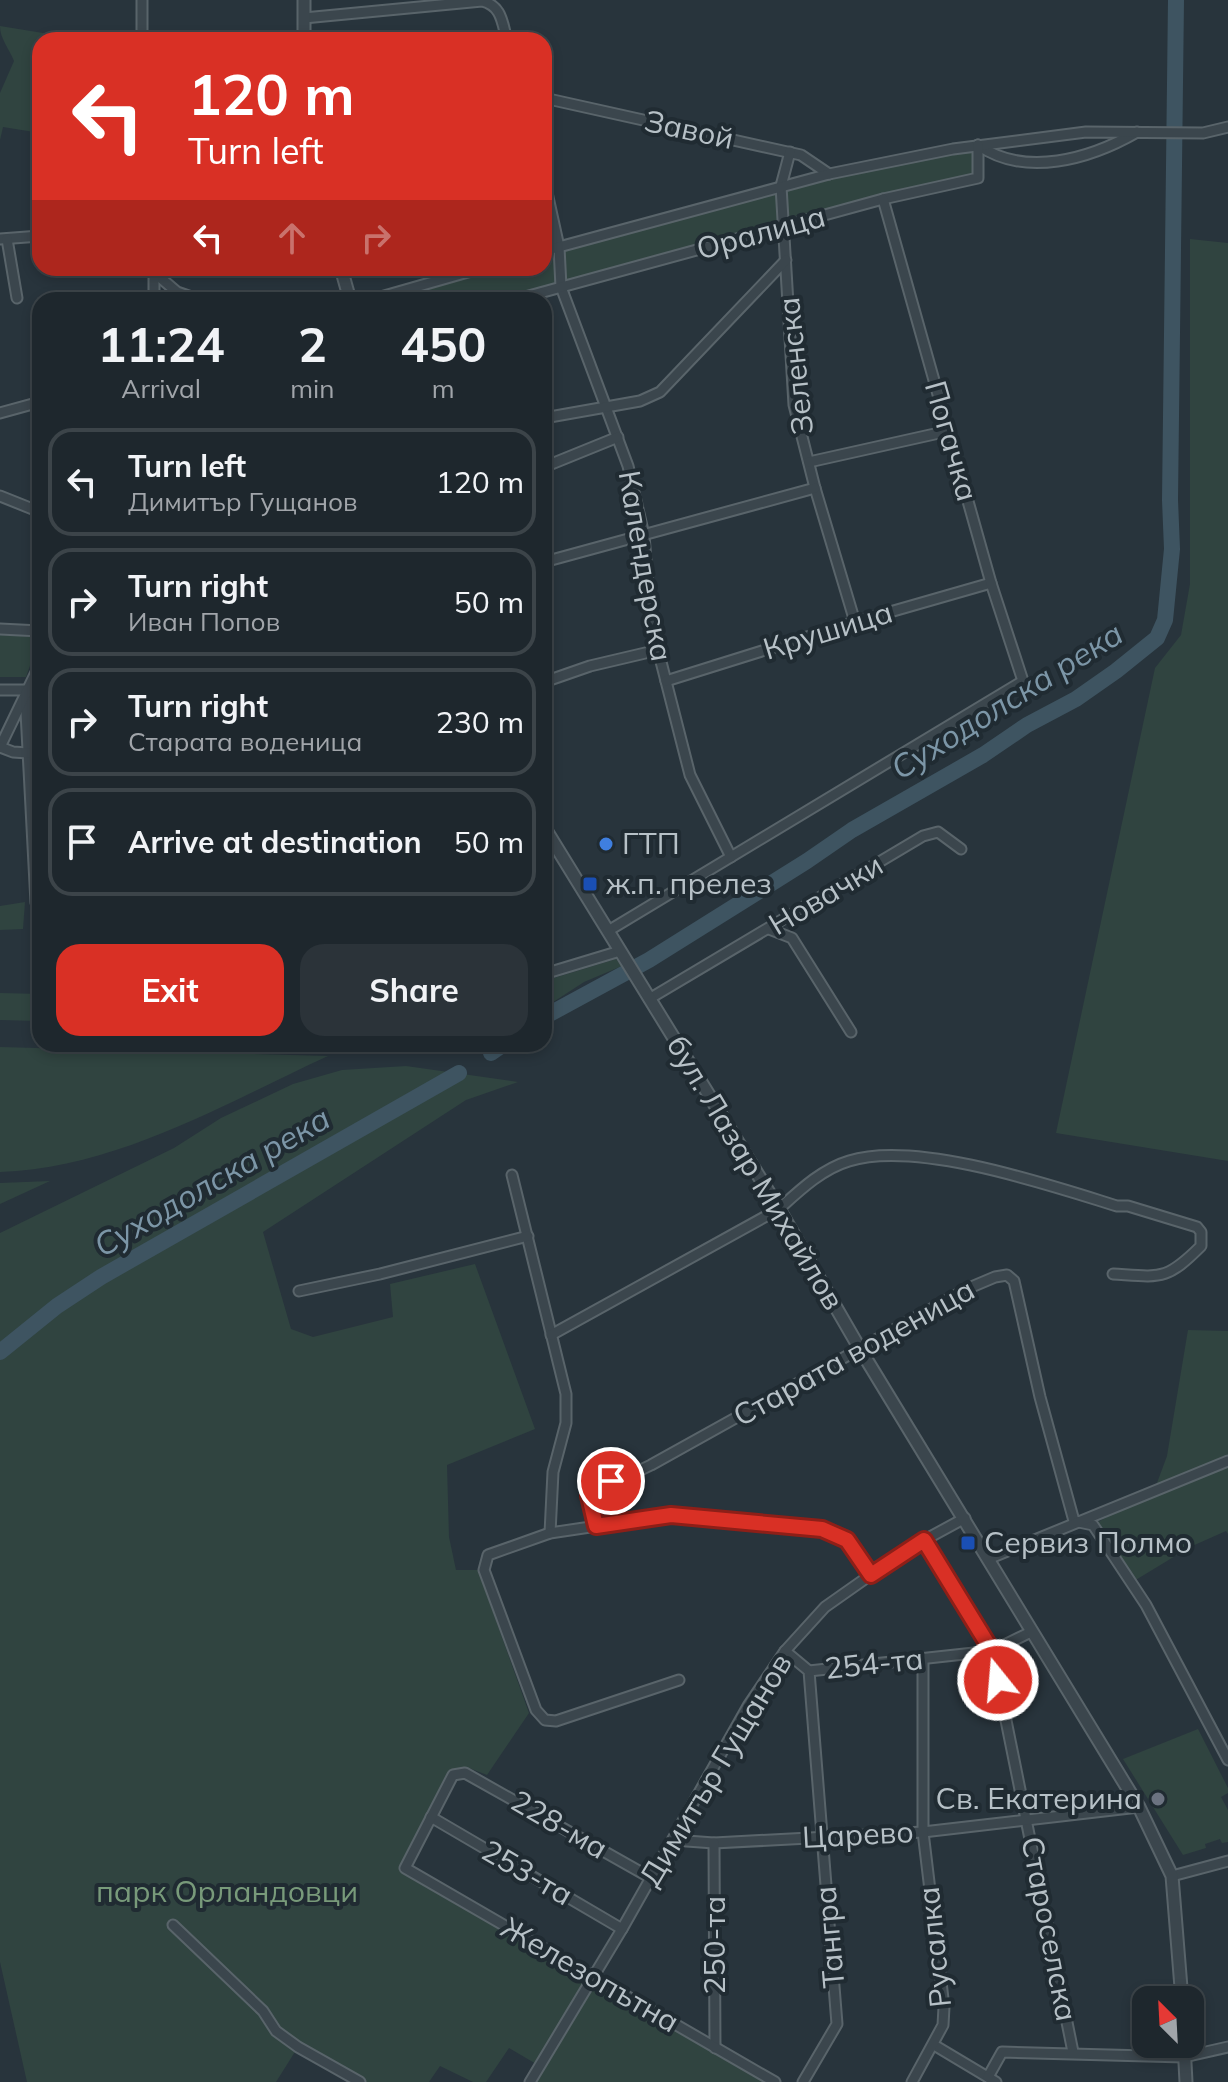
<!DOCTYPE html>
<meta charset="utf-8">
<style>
body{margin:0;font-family:Mulish,sans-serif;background:#2b3339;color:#f1f3f6;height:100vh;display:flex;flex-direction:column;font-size:30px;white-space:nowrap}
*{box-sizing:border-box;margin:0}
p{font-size:26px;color:#a1a5aa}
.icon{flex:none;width:44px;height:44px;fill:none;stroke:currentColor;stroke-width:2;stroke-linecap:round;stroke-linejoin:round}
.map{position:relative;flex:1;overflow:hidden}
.panel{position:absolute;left:32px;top:292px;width:520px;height:760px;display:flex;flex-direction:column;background:#1e272d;border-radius:24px;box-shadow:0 4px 12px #0003,0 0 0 2px #3c4449}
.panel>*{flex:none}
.hud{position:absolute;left:32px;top:32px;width:520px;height:244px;border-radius:24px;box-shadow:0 4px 12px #0003,0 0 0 2px #3c4449;background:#d93025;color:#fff;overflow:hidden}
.needle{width:52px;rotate:336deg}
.buttons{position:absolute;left:1132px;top:1986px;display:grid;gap:16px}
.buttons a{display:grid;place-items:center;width:72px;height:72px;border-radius:16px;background:#1e272d;box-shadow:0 4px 12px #0003,0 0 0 2px #3c4449;font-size:40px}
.pin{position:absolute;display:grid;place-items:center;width:68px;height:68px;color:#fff;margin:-34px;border:4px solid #fff;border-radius:50%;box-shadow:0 2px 8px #0007}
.me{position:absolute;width:88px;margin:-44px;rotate:343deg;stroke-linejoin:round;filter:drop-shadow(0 0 6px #0008)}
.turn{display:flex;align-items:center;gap:28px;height:168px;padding:0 24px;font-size:36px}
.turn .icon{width:104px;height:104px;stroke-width:2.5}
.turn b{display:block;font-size:56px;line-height:68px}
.lanes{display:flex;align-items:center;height:76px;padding:0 24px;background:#0003;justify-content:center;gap:40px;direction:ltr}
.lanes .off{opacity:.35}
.eta{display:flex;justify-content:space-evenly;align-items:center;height:136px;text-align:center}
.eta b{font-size:48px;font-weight:700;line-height:56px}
.action{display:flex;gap:16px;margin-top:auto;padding:16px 24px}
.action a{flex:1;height:92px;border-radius:24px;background:#d93025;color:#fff;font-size:32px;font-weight:700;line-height:92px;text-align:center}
.action a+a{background:#2b3339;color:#f1f3f6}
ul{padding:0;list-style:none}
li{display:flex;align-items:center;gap:24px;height:108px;margin:0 16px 12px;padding:0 8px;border:4px solid #3c4449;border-radius:24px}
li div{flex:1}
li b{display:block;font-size:30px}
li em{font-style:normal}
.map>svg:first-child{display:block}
</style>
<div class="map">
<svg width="1228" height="2082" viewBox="0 0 1228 2082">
<rect width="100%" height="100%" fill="#28343c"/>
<g fill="#304440">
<path d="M0,26L49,34L53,40H40V112L35,113L34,132L3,127L0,140V93L14,61C9,48 0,39 0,26Z"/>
<polygon points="978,145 978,178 514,300 370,300 482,268 544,268 544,251 781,186"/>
<polygon points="1190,239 1228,243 1228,1161 1056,1133 1155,668 1181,635 1190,584"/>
<polygon points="0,635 40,637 26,677 0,677"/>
<polygon points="25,902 23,929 0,930 0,906"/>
<polygon points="616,959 622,966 584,982 544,1008 544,981"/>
<polygon points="0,993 40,994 39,1021 0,1020"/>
<path d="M0,1047L328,1056C224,1104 117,1168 0,1172Z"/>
<polygon points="406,1066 518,1082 466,1100 263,1232 291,1329 313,1337 393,1317 390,1284 475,1264 535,1429 447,1465 449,1537 456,1570 478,1570 529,1713 487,1775 469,1768 449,1771 399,1869 766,2082 535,2082 543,2068 509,2048 486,2082 473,2082 440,2066 429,2082 360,2082 298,2047 276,2082 27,2082 0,1962 0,1233 174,1148 221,1118 293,1084 342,1070"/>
<polygon points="50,1181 0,1204 0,1183"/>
<polygon points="1188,1330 1228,1331 1228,1534 1226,1531 1190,1547 1134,1581 1098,1522 1154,1491 1167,1456"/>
<polygon points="1198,1729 1228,1788 1228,1793 1221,1797 1228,1810 1228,1842 1222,1843 1220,1839 1205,1844 1206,1848 1183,1855 1123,1759"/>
</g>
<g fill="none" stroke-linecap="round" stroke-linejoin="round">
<g stroke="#3e5461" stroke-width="16">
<polyline points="544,1017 649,960 807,861 852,830 983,755 1027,725 1076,699 1116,671 1157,638 1165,620 1172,549 1170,500 1176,0"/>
<polyline points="491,1053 504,1044"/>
<polyline points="0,1352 57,1306 101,1277 459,1073"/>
</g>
<g stroke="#59646a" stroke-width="13">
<g id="minor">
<polyline points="142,0 142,40"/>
<path d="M304,18L482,1C502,6 502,22 507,40"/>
<polyline points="544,98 801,155 829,174"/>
<path d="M978,145C1025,178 1090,159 1137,132"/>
<polyline points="790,152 781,186 794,405 815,488 855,622"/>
<polyline points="544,179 559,247 561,287 628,466 644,535 650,610 658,650 690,775 731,857"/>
<polyline points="0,239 40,236"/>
<polyline points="7,239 17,298"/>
<polyline points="544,251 829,174 953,149 1086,132 1203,133 1228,127"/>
<polyline points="149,268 177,292 200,300"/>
<polyline points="154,274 154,300"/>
<polyline points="370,300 482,268"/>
<polyline points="514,300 883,199 978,178 978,145"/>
<polyline points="0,413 40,402"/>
<polyline points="544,418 640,401 660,392 786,260"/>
<polyline points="809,462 948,431"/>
<polyline points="544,467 618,437"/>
<polyline points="0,496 40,512"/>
<polyline points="544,562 815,488"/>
<polyline points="0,629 40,631"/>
<polyline points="666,681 855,622 991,583"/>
<polyline points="544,682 590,666 658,650"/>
<polyline points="0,690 40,690"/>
<polyline points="29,691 26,712 36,903 40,903"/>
<polyline points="0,747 40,664"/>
<polyline points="0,747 13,752 28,753"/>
<polyline points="769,929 792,938 851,1032"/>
<polyline points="608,931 1023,681 991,583 883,199"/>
<polyline points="544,974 620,951"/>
<polyline points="649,999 923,836 938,832 961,849"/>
<polyline points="512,1175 566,1394 566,1423 553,1472 550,1533"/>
<polyline points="299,1291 380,1274 528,1236"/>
<path d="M551,1335L779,1209C800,1190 822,1169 849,1161C917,1140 1049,1185 1117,1206H1128L1197,1227L1201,1232V1246C1166,1281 1161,1277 1113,1274"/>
<polyline points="596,1526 589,1496 594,1485 628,1476 651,1465 969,1288 995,1277 1007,1275 1014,1281 1040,1397 1074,1521 1093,1525 1146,1605 1228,1760"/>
<polyline points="924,1540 992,1651 1073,2052"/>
<polyline points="988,1559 1228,1461"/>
<polyline points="785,1651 809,1671 837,2024 803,2082"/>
<polyline points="809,1671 992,1651 1031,1632"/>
<polyline points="679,1680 556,1721 545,1720 536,1710 484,1570 488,1555 550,1533 671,1515 822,1529 847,1540 871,1575"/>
<polyline points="431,1817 622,1929"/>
<polyline points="673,1840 714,1843 923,1832 1139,1807"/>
<polyline points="714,1843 715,2048"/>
<polyline points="1172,1876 1228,1861"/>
<polyline points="651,1878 465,1773 453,1775 405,1868 775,2082"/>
<polyline points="173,1925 263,2011 276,2031 298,2047 360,2082"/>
<polyline points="934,2045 996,2082"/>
<polyline points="988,2077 1002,2052 1184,2057 1228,2047"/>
<polyline points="530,2082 622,1929 748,1706 785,1651 825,1607 906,1550 965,1518"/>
<polyline points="912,2082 943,2025 944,2007 923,1832 923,1660"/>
</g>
</g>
<g stroke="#59646a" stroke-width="15">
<g id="tertiary">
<polyline points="304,0 304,40"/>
<polyline points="341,268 350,300"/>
<polyline points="544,827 779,1209 860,1349 1139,1807 1172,1876 1182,2000"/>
<polyline points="1184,2044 1186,2082"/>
</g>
</g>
<use href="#minor" stroke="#3b464d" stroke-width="9"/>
<use href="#tertiary" stroke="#3b464d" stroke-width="11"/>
</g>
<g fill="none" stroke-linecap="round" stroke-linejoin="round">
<g stroke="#8d1f18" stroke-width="20">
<polyline id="route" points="611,1481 594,1485 589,1496 596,1526 671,1515 822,1529 847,1540 871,1575 924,1540 992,1651 998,1680"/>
</g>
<use href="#route" stroke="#d93025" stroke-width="14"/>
</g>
<circle fill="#3f7fe0" stroke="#202b32" stroke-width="3" cx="606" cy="844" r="8"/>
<g fill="#1a4fb4" stroke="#202b32" stroke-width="3">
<rect x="582" y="876" width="16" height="16" rx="4"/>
<rect x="960" y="1535" width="16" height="16" rx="4"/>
</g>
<circle fill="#6b7280" stroke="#202b32" stroke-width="3" cx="1158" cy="1799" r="8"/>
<g text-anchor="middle" stroke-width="8" stroke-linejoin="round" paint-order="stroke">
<g font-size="30" fill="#b7c1c7" stroke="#202b32">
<text transform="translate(689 130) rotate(12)" y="10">Завой</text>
<text transform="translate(761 233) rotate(-15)" y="10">Оралица</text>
<text transform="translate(796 366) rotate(-96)" y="10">Зеленска</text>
<text transform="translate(951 441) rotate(74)" y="10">Погачка</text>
<text transform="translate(645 566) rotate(80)" y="10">Календерска</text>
<text transform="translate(828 631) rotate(-17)" y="10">Крушица</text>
<text transform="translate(826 895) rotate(-31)" y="10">Новачки</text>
<text transform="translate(755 1173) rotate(59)" y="10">бул. Лазар Михайлов</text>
<text transform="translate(854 1353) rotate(-29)" y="10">Старата воденица</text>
<text transform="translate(874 1664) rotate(-6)" y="10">254-та</text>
<text transform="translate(716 1770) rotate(-59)" y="10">Димитър Гущанов</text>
<text transform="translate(559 1825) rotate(30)" y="10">228-ма</text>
<text transform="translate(858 1835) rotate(-3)" y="10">Царево</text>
<text transform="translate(527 1873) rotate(30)" y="10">253-та</text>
<text transform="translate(1049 1929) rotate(79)" y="10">Староселска</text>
<text transform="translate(830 1937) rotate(-95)" y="10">Тангра</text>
<text transform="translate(715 1945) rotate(-90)" y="10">250-та</text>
<text transform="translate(935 1947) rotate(-96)" y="10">Русалка</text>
<text transform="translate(590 1975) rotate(30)" y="10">Железопътна</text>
</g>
<g font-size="30" fill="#b7c1c7" stroke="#202b32" text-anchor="start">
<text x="622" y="854">ГТП</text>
<text x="606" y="894">ж.п. прелез</text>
<text x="984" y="1553">Сервиз Полмо</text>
<text x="1142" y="1809" text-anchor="end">Св. Екатерина</text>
</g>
<g font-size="30" fill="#789a7a" stroke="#202b32">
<text x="227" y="1902">парк Орландовци</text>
</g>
<g font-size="32" font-style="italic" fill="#7c96a7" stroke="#202b32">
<text transform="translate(1007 701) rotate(-32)" y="11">Суходолска река</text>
<text transform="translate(212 1182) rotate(-30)" y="11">Суходолска река</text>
</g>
</g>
</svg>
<div class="buttons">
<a><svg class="needle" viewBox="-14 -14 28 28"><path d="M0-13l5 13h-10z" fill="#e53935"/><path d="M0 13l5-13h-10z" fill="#a1a5aa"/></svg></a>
</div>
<div class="pin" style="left:611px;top:1481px;background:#d93025"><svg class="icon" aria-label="arrive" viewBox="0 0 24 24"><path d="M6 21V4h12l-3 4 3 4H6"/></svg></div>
<svg class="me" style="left:998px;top:1680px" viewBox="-20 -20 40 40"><circle r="17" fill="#d93025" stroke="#fff" stroke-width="3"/><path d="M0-11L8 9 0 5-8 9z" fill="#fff"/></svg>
<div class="hud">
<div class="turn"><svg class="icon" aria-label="left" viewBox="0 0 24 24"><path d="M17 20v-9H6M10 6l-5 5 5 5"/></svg><div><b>120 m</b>Turn left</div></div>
<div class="lanes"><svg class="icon" aria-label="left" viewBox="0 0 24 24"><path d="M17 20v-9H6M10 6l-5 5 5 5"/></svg><svg class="icon off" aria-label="ahead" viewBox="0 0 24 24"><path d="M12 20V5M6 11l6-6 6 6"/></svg><svg class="icon off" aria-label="right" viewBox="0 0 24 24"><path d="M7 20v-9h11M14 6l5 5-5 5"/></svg></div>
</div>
<section class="panel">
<div class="eta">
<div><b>11:24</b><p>Arrival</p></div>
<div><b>2</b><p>min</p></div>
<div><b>450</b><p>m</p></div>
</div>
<ul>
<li><svg class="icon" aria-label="left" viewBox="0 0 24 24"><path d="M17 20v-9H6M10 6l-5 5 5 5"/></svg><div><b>Turn left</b><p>Димитър Гущанов</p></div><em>120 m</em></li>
<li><svg class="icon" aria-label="right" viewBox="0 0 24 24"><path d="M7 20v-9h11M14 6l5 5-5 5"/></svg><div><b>Turn right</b><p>Иван Попов</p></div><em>50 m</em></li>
<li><svg class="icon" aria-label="right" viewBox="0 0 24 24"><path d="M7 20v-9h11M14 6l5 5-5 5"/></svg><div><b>Turn right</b><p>Старата воденица</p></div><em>230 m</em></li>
<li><svg class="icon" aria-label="arrive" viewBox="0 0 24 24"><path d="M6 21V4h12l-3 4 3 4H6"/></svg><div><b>Arrive at destination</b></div><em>50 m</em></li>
</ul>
<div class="action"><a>Exit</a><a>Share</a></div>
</section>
</div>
